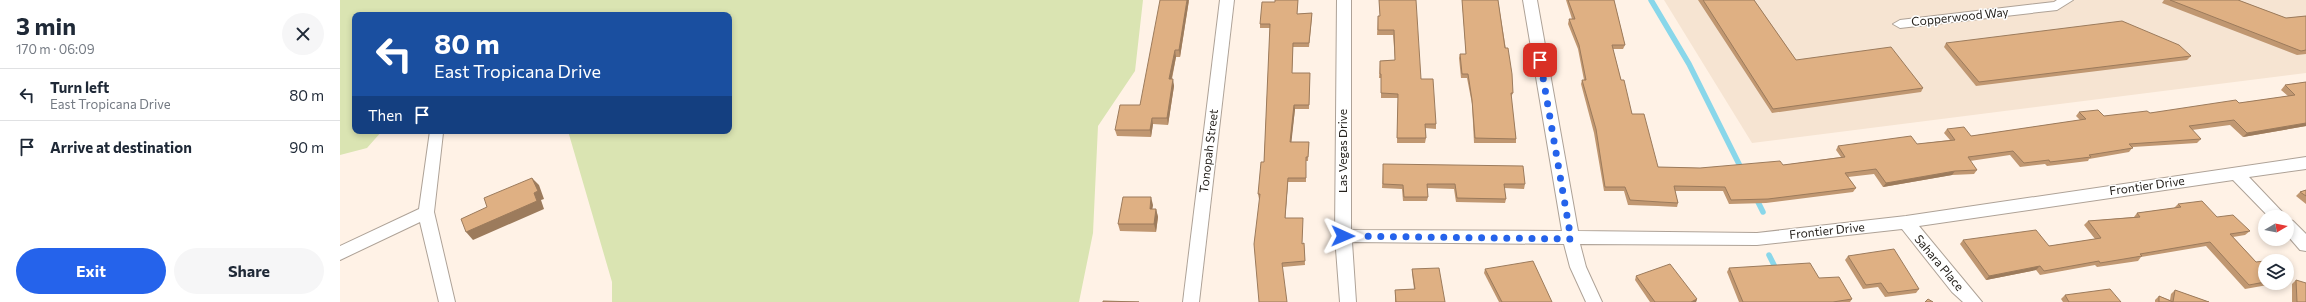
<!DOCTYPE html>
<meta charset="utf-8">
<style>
body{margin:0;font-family:Commissioner,sans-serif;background:#f6f6f7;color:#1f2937;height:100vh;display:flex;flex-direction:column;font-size:15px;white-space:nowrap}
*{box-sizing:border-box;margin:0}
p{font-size:13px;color:#747a83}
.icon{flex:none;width:22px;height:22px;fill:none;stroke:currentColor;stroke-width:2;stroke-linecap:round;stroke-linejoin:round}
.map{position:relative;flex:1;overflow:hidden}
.details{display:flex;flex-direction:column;background:#fff;width:340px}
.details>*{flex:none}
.hud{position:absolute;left:12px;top:12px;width:380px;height:122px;border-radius:8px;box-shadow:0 2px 6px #0003;background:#1a4fa0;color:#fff;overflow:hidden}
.needle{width:26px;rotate:80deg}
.controls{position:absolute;left:1918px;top:210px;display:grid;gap:8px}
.controls a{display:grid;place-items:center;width:36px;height:36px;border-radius:50%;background:#fff;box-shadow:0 2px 6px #0003;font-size:20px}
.pin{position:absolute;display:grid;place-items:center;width:34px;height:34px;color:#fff;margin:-17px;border-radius:8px;box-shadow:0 2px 6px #0006}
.me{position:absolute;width:44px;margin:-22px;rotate:91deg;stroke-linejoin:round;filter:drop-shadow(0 0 3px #0008)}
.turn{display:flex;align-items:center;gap:14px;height:84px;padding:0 16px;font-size:18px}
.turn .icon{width:52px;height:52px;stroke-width:2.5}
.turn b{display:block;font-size:28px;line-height:34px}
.then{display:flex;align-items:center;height:38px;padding:0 16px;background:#0003;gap:8px;font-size:15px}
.round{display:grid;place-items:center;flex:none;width:42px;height:42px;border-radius:21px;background:#f6f6f7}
.head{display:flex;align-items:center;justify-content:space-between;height:68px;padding:0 16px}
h1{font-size:24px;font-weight:700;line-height:30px}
.action{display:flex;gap:8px;margin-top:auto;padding:8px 16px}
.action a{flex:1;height:46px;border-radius:24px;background:#2563eb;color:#fff;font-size:16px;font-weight:700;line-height:46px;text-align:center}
.action a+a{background:#f6f6f7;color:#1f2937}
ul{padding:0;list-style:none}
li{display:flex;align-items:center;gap:12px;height:52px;padding:0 16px;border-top:1px solid #e0e1e3}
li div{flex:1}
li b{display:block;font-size:15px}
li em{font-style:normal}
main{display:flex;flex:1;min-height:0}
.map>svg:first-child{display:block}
</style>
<main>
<section class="details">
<div class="head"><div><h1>3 min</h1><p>170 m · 06:09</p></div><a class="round"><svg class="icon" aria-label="close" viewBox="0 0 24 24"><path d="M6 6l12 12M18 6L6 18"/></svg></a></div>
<ul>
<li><svg class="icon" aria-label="left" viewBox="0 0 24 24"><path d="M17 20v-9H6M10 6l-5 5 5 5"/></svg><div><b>Turn left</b><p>East Tropicana Drive</p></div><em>80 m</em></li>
<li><svg class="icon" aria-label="arrive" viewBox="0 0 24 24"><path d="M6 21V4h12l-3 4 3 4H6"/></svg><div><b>Arrive at destination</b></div><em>90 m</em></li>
</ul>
<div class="action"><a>Exit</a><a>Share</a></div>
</section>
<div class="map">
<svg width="1966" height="302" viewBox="0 0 1966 302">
<rect width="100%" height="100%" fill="#fff2e6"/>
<polygon fill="#f6e4d2" points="1324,0 1966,0 1966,73 1412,143"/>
<polygon fill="#dae4b2" points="0,0 803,0 795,71 758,126 753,233 739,302 272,302 272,282 228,131 389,131 389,15 15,15 15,131 42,131 27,148 0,155"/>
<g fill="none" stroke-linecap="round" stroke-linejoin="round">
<g stroke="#89d7ea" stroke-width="5.5">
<polyline points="1311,0 1349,64 1402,170"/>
<polyline points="1416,198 1423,212"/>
<polyline points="1429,255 1437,271"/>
</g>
<g stroke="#aea297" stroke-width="2">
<g id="street">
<polygon points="880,0 894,0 859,302 843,302"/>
<polygon points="997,0 1011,0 1011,230 1222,231 1183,0 1197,0 1238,231 1417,233 1566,216 1966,157 1966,169 1909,177 1947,217 1929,217 1893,180 1579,226 1642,302 1623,302 1612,292 1562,229 1417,245 1240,244 1246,267 1262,302 1246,302 1230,267 1224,244 1012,242 1016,302 1000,302 995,236"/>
<polygon points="1717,0 1733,0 1717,10 1560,28 1553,24 1560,20 1714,2"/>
<polygon points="90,131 102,131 103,133 94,212 115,302 99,302 80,222 0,260 0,246 79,209"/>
<polygon points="1947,219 1953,221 1966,234 1966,251 1960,250 1947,235"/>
</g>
</g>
<use href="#street" fill="#fff" fill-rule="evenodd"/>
</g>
<g fill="#c09771">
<polygon points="849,0 840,57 836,57 832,79 834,86 828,125 813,124 811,137 777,136 775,130 800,105"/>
<polygon points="958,0 957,14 972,13 972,17 969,47 953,47 952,73 970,73 969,109 955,109 951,142 969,142 968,161 966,161 966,182 948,182 945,218 962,244 964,243 965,265 943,267 920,199 919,199 918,194 924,162 930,28 920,28 920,24"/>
<polygon points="1039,0 1081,79 1096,124 1096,129 1085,128 1086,138 1085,143 1057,143 1058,98 1041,98 1041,78 1039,78 1040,61 1055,60 1053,35 1037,35 1038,16 1040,16"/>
<polygon points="1122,0 1158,0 1173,93 1171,97 1176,139 1176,143 1134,143 1132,104 1127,78 1121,78 1119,58 1120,54 1126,54"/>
<polygon points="1226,0 1274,0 1285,45 1283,49 1273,49 1281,80 1292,114 1318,167 1360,168 1443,165 1501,157 1496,150 1498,146 1577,144 1610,140 1604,133 1607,129 1631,136 1740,120 1736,116 1739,112 1764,116 1810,113 1899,103 1948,96 1941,90 1945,85 1966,82 1966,126 1903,137 1890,125 1852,130 1861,139 1857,143 1793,147 1789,152 1749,159 1748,161 1707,166 1705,164 1680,167 1670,155 1630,161 1637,170 1634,174 1612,175 1543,187 1534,174 1508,177 1516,188 1513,192 1426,203 1389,204 1383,191 1335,191 1338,203 1337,207 1318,206 1288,205 1284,191 1264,191 1254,133 1241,84 1242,80 1244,80 1238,49 1228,24 1229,19 1232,19"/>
<polygon points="1358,0 1414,0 1456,60 1583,88 1581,92 1432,113"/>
<polygon points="1824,0 1898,0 1946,18 1966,16 1966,54 1957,55 1822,3"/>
<polygon points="1606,43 1851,56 1847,60 1636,86 1604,47"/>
<polygon points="1043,168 1185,184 1184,189 1164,188 1166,199 1165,203 1116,202 1114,189 1087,188 1088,197 1087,201 1063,201 1062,189 1042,188"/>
<polygon points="1966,190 1966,204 1956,196 1960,192"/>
<polygon points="1838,204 1877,217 1910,231 1905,235 1893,237 1916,262 1925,261 1925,283 1939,283 1905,289 1866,246 1801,257 1798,261 1757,267 1755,265 1700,275 1696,270 1646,280 1620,244 1623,240 1709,246 1755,239 1744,225 1748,221 1794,217 1797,213 1834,208"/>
<polygon points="813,205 812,209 816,209 818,217 816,232 780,231 778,224"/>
<polygon points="1508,256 1579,289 1576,293 1545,297 1538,287 1523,289 1505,260"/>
<polygon points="1389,268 1479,278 1512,299 1510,302 1399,302 1387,272"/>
<polygon points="1072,269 1104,299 1105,302 1055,302 1055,290 1074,289 1072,273"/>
<polygon points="1145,269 1212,302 1159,302 1144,273"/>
<polygon points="1296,276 1357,299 1356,302 1310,302 1295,280"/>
<polygon points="1956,280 1966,302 1952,302 1952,284"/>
<polygon points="1835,290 1869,302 1815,302 1815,300 1819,296 1830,300 1831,294"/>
<polygon points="1725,295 1781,302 1723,302 1721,299"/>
</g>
<g fill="#9c7b5c">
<polygon points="847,0 849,0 840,57 839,50"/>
<polygon points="835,50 836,57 830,86 829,79"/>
<polygon points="833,79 834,86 828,125 827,118"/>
<polygon points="954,105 955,109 951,146 950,142"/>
<polygon points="812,118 813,124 811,137 810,130"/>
<polygon points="1966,123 1966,126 1903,137 1907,133"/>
<polygon points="1615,171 1612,175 1543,187 1546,183"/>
<polygon points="192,178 199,185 204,199 201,200 204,209 133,240 126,232 194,193"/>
<polygon points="948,178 948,182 945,222 945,218"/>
<polygon points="811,197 813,205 811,216 810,209"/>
<polygon points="816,209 818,217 816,232 814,224"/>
<polygon points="1700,266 1696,270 1646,280 1649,276"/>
<polygon points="1357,299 1356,302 1351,302"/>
</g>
<g fill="#dfb083" stroke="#9c7b5c">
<polygon points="820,0 847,0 839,50 835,50 829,79 833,79 827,118 812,118 810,130 775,130 780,105 800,105"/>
<polygon points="935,0 958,0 957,14 972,13 969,43 953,43 952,73 970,73 969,105 954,105 950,142 969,142 968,157 966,157 966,178 948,178 945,218 963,218 962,244 964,243 965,261 942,263 947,302 919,302 914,244 920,194 918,194 921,162 924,162 930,24 920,24 922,2 935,2"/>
<polygon points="1039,0 1076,0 1081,79 1093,79 1096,124 1085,124 1086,138 1057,138 1058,94 1041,93 1041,74 1040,74 1040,61 1055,60 1054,30 1038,30 1038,16 1040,16"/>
<polygon points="1122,0 1158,0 1165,48 1168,48 1172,74 1173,93 1171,93 1176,139 1135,138 1132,100 1128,74 1122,74 1120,54 1126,54"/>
<polygon points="1228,0 1274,0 1285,45 1272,45 1281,80 1284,80 1292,114 1304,114 1318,167 1360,168 1440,161 1443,165 1505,157 1498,146 1571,136 1577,144 1615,140 1607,129 1624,127 1631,136 1746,119 1739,112 1758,110 1764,116 1807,111 1810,113 1896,100 1899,103 1955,95 1945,85 1966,82 1966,123 1907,133 1894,120 1849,126 1861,139 1789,144 1793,148 1749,155 1751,157 1710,162 1709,160 1684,163 1673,151 1628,157 1637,170 1615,171 1546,183 1536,169 1505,173 1516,188 1428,199 1391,200 1385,187 1334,186 1338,203 1320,202 1290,200 1285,187 1265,187 1256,129 1242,80 1246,80 1239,45 1229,19 1235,19"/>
<polygon points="1363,0 1414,0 1456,60 1551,47 1583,88 1433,109"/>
<polygon points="1830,0 1898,0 1946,18 1966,16 1966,50 1961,51"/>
<polygon points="1782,21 1839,45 1851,56 1639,82 1606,43"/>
<polygon points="1043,164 1183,166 1185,184 1164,184 1166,199 1117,198 1115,184 1087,184 1088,197 1064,197 1063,185 1043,184"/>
<polygon points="192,178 198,191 194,193 197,201 126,232 121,219 147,207 144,198"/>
<polygon points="1966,190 1966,196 1960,192"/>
<polygon points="783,197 811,197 810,209 816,209 814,224 778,224"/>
<polygon points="1862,201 1877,217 1893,215 1910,231 1890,234 1916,262 1934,260 1935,261 1925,261 1925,282 1909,285 1870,242 1800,254 1802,256 1760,263 1759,261 1704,271 1700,266 1649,276 1623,240 1696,230 1709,246 1761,238 1748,221 1800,217 1797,213 1841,207 1838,204"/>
<polygon points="1554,249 1579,289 1548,293 1541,283 1526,285 1508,256"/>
<polygon points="1193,261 1212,302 1162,302 1145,269"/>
<polygon points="1470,263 1479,278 1499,277 1512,299 1493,302 1403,302 1389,268"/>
<polygon points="1330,264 1357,299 1351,302 1315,302 1296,276"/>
<polygon points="1099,268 1105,302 1056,302 1055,290 1075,289 1072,269"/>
<polygon points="1947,274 1950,278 1947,278"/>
<polygon points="1956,280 1966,283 1966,302 1957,302"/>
<polygon points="1770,289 1781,302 1729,302 1725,295"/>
<polygon points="1835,290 1869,302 1819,302 1819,296 1833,302"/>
<polygon points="1588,299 1593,302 1585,302"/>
<polygon points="763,301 799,302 763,302"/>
</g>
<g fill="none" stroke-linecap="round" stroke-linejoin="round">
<polyline stroke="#2563eb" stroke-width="7" stroke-dasharray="0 12.6" points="1003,236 1231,239 1200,60"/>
</g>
<g text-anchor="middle" stroke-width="3" stroke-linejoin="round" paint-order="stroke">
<g font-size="12" fill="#26221d" stroke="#fff">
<text transform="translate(1620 17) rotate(-6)" y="4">Copperwood Way</text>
<text transform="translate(869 151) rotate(-83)" y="4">Tonopah Street</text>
<text transform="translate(1003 151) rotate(-90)" y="4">Las Vegas Drive</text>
<text transform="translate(1807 186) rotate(-8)" y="4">Frontier Drive</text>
<text transform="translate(1487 231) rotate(-6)" y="4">Frontier Drive</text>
<text transform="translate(1599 263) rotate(50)" y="4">Sahara Place</text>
</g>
</g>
</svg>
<div class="controls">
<a><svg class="needle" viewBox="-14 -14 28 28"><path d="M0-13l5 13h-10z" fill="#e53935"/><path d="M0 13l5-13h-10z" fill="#747a83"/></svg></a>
<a><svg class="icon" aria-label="layers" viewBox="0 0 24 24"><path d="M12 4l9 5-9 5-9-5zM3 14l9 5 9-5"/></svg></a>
</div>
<div class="pin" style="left:1200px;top:60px;background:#d93025"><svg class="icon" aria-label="arrive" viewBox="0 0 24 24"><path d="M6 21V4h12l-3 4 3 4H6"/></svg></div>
<svg class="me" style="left:1003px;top:236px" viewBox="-20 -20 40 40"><path d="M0-17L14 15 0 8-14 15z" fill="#2563eb" stroke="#fff" stroke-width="4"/></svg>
<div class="hud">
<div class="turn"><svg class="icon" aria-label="left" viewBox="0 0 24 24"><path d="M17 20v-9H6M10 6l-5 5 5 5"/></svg><div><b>80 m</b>East Tropicana Drive</div></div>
<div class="then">Then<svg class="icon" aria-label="arrive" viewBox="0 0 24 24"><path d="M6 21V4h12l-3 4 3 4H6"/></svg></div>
</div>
</div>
</main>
